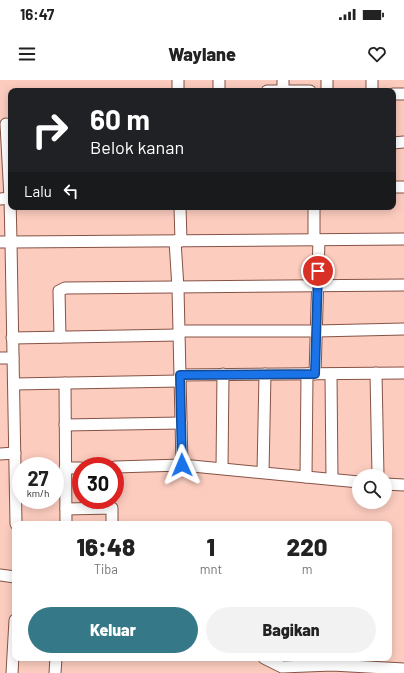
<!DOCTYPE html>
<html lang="id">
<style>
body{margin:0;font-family:Barlow,sans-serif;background:#f2f2f2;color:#222;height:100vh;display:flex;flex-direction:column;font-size:15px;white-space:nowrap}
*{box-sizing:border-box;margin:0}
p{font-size:13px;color:#767676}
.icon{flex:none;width:22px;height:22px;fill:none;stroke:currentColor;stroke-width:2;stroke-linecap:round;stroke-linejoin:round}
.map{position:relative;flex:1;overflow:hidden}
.sheet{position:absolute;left:12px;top:441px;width:380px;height:140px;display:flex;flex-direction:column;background:#fff;border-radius:8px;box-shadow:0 2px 10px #0003}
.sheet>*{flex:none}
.top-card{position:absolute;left:8px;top:8px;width:388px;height:122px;border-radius:8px;box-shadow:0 2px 10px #0003;background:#202124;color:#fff;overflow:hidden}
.buttons{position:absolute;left:352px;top:389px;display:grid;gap:8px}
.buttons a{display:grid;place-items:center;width:40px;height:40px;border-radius:50%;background:#fff;box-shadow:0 2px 10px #0003;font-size:20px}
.speed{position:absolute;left:12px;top:377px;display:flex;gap:8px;font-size:20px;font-weight:700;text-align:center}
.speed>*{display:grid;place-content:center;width:52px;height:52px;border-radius:50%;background:#fff;box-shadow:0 2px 10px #0003;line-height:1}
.speed small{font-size:10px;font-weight:400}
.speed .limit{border:6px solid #d22;background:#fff;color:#111}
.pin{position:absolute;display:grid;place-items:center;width:34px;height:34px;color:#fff;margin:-17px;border:2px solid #fff;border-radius:50%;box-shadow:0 1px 4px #0007}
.me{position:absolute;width:44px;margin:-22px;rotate:359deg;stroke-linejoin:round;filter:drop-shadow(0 0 3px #0008)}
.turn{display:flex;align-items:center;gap:14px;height:84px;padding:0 16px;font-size:18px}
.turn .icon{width:52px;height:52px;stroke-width:2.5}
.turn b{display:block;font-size:28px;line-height:34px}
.then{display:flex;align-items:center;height:38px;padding:0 16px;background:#0003;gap:8px;font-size:15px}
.eta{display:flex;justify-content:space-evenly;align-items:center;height:68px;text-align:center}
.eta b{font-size:24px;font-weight:800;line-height:28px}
.button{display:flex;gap:8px;margin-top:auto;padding:8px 16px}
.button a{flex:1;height:46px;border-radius:24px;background:#357988;color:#fff;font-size:16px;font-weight:800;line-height:46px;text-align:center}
.button a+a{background:#f2f2f2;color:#222}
.status{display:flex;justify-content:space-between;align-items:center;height:28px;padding:0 20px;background:#fff;direction:ltr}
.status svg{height:11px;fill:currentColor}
header{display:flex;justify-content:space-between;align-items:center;height:52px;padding:0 16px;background:#fff;font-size:18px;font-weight:800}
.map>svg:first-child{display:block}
</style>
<div class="status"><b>16:47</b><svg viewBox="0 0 49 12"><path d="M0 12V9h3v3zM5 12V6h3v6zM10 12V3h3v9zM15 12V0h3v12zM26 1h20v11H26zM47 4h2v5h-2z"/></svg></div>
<header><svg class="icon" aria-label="menu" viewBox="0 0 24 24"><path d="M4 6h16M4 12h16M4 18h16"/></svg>Waylane<svg class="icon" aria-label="heart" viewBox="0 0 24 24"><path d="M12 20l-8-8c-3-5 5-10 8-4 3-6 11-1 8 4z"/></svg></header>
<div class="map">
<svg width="404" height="593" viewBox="0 0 404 593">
<rect width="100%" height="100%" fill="#fcccbf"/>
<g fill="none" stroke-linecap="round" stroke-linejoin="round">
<g stroke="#865346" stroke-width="13">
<g id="minor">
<polyline points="178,0 178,11"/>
<polyline points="219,0 219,11"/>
<polyline points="327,0 327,11"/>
<polyline points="372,0 372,11"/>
<polyline points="283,10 283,0"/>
<polyline points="267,11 310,11"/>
<polyline points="393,14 404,14"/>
<polyline points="393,63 404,62"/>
<polyline points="393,107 404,107"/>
<polyline points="0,119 10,118"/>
<polyline points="180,127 181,161"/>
<polyline points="314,127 314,160"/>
<polyline points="175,161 178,208 182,385"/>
<polyline points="0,162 11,162 10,118 6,44"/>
<polyline points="179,251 317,251 404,249"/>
<polyline points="60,257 59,211 65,208 404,205"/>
<polyline points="12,258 179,255"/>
<polyline points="0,278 13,278"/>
<polyline points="376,293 378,396"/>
<polyline points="315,294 319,160"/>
<polyline points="331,294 332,399"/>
<polyline points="180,295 404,293"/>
<polyline points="65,303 66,444"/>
<polyline points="14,304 180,301"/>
<polyline points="65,345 181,343"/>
<polyline points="0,374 15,373"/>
<polyline points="115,387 182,385 306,397 307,294"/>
<polyline points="65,388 81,388"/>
<polyline points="222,388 223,294"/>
<polyline points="263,392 265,294"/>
<polyline points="306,397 359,402"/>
<polyline points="385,404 404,405"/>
<polyline points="66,429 112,428 112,444"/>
<polyline points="16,444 11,162 404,159"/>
<polyline points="0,495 15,497"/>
<polyline points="264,578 282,587 332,585 404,589"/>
<polyline points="12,593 15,540"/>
<polyline points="55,593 56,578"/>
</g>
</g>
<use href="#minor" stroke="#fff" stroke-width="11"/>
</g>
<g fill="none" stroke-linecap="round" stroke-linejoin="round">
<g stroke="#114b97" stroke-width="10">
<polyline id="route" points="182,385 180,295 315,294 318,191"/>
</g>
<use href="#route" stroke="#1a73e8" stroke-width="7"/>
</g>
</svg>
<div class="buttons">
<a><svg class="icon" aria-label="search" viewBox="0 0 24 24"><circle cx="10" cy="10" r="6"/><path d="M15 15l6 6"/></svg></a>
</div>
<div class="speed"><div>27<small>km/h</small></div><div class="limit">30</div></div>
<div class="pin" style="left:318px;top:191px;background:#d93025"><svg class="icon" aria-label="arrive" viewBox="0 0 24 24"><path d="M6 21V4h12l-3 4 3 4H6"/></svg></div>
<svg class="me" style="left:182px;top:385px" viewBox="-20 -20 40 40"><path d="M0-17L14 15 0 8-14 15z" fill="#1a73e8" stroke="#fff" stroke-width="4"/></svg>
<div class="top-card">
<div class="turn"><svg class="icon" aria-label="right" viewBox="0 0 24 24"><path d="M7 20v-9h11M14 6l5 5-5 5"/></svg><div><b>60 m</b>Belok kanan</div></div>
<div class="then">Lalu<svg class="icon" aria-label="left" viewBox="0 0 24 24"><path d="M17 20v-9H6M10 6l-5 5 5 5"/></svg></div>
</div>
<section class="sheet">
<div class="eta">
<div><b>16:48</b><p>Tiba</p></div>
<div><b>1</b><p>mnt</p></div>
<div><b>220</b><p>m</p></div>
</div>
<div class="button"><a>Keluar</a><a>Bagikan</a></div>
</section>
</div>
